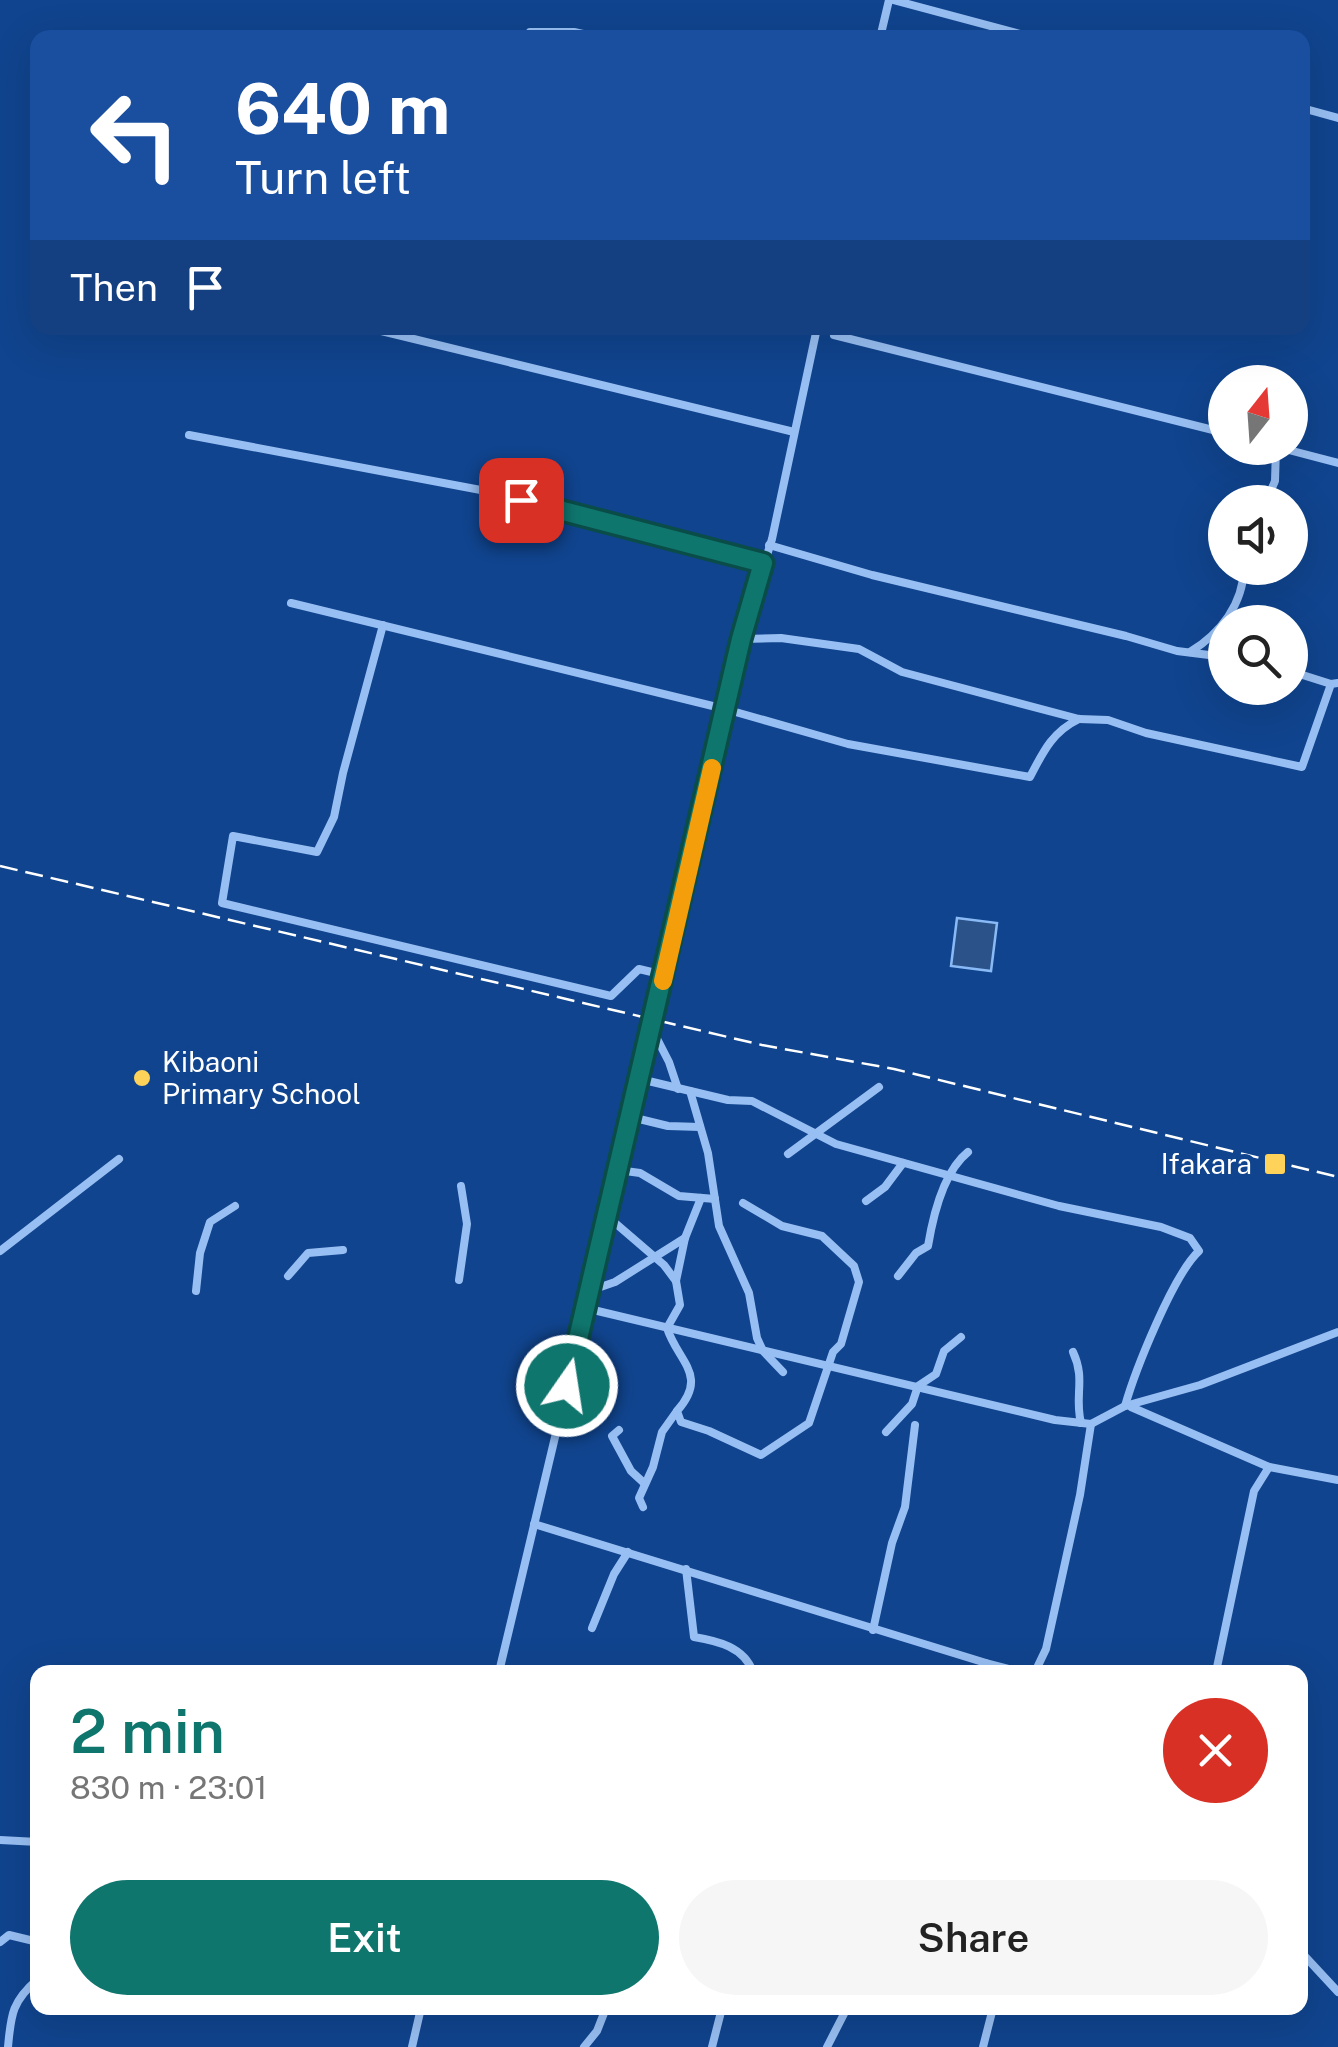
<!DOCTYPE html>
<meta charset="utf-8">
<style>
body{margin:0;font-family:"Public Sans",sans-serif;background:#f6f6f6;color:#222;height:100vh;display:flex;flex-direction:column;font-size:38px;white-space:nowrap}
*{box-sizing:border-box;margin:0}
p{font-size:32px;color:#767676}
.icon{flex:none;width:55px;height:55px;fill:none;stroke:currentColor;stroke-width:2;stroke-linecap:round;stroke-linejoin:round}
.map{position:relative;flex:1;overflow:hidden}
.drawer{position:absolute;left:30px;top:1665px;width:1278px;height:350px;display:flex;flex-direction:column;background:#fff;border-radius:20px;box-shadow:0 10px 40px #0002}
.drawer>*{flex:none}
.banner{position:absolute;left:30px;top:30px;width:1280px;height:305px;border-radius:20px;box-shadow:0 10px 40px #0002;background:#1a4fa0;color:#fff;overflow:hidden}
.needle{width:65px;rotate:17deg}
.buttons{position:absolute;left:1208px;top:365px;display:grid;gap:20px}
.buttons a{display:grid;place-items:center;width:100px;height:100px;border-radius:50%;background:#fff;box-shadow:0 10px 40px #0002;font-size:50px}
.pin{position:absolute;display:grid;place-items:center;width:85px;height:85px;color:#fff;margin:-42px;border-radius:20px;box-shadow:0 5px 15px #0006}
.me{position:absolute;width:110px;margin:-55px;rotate:13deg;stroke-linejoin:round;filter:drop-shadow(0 0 8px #0008)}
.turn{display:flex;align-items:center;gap:35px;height:210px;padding:0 40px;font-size:45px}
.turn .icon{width:130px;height:130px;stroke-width:2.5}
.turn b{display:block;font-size:70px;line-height:85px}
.then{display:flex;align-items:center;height:95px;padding:0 40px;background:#0003;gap:20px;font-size:38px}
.round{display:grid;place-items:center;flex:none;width:105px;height:105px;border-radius:52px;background:#f6f6f6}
.overview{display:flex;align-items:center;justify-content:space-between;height:170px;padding:0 40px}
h1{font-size:60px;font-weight:600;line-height:75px;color:#0f766e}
.action{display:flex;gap:20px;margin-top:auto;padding:20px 40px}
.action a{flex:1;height:115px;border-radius:60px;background:#0f766e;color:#fff;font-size:40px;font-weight:600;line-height:115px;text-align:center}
.action a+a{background:#f6f6f6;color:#222}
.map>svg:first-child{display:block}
</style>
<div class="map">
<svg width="1338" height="2047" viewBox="0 0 1338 2047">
<rect width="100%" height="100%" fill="#10448e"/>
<polygon fill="#2b538a" stroke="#89baf6" stroke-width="2.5" points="957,918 997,923 991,971 951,966"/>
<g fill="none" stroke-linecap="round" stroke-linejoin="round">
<g stroke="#98bff3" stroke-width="8">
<polyline points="893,0 1035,38"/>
<polyline points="530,32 574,32 601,38"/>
<polyline points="880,38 889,0"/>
<polyline points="1302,108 1338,118"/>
<polyline points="369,328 794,432"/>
<polyline points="834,335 1225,433"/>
<polyline points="189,435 486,491 763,563"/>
<polyline points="1281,448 1338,463"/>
<polyline points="1266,502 1275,481 1276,448"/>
<polyline points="769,545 872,575 1126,636 1177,651 1225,657"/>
<path d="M291,603L725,709L848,744L1030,777C1043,752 1052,732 1079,719"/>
<polyline points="383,625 343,773 334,817 317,852 233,836 222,903 611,996 639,969 664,975"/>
<polyline points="741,639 781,638 859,649 902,672 1079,719 1108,720 1146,733 1302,767 1331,684 1338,683"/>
<path d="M1190,652C1221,633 1243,604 1244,568"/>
<polyline points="1290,671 1331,684"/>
<polyline points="652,1029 669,1062 678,1089"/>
<path d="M640,1079L728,1100L752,1101L836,1144L1059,1206L1161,1227L1190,1238L1199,1251C1173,1275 1135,1371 1125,1406"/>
<polyline points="690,1091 708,1153 719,1226 749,1293 757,1338 763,1351 783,1372"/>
<polyline points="631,1117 668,1126 700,1127"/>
<polyline points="788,1154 879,1087"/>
<polyline points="618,1170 640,1173 679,1196 715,1199"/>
<polyline points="866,1201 885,1187 903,1163"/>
<path d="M607,1216L664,1265L676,1281L680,1305L667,1328C678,1362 709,1375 677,1411L681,1422L709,1431L761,1455L809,1423L833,1352L841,1344L859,1282L854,1266L822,1236L782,1226L743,1203"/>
<polyline points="0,1251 119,1159"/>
<polyline points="288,1276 308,1253 343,1250"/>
<path d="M898,1276L916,1253L928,1246C933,1216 944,1171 968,1152"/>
<polyline points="459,1280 467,1224 461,1186"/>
<polyline points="676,1281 685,1238 701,1198"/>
<polyline points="196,1291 200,1253 210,1222 235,1206"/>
<polyline points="589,1291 615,1282 685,1238"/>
<polyline points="585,1308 1055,1420 1091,1424 1125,1406 1200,1385 1338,1332"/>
<path d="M1073,1352C1086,1380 1074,1395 1081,1423"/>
<polyline points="1131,1407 1269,1467 1338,1480"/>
<polyline points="619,1430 612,1436 631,1471 644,1483"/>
<polyline points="886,1432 912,1404 918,1386 936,1374 944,1351 961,1337"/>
<polyline points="643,1507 639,1498 653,1467 662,1432 677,1411"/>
<polyline points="534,1524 986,1663"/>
<path d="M686,1569L694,1637C718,1641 744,1647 753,1672"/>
<polyline points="592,1628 614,1574 628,1552"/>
<polyline points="873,1630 892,1543 905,1507 915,1425"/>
<polyline points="499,1672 655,1018 741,639 772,539 817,328"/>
<polyline points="983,1672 986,1663 1020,1672"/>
<polyline points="1035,1672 1046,1649 1080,1495 1091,1424"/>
<polyline points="1216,1672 1254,1491 1269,1467"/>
<polyline points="0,1840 38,1842"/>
<polyline points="0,1942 9,1935 38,1942"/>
<polyline points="1300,1951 1338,1992"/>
<path d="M8,2047C11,2016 11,2002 38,1979"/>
<polyline points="412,2047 421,2008"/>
<polyline points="584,2047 597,2031 606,2008"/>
<polyline points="712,2047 722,2008"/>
<polyline points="827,2047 847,2008"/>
<polyline points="983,2047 993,2008"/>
</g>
<polyline stroke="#fff" stroke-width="2.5" stroke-dasharray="18 8" stroke-linecap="butt" points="0,866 762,1045 894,1069 1338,1177"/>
</g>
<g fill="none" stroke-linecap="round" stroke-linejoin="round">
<g stroke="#0a4d48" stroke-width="25">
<polyline id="route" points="521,500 763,563 741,639 567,1386"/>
</g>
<use href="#route" stroke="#0f766e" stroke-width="18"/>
<polyline stroke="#f59e0b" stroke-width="18" points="663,981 712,768"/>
</g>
<g fill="#ffd35a" stroke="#10448e" stroke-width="4">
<circle cx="142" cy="1078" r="10"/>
<rect x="1263" y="1152" width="24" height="24" rx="5"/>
</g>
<g text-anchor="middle" stroke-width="10" stroke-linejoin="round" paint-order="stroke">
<g font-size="28" fill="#fff" stroke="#10448e" text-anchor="start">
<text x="162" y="1072">Kibaoni<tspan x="162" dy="32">Primary School</tspan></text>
<text x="1252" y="1174" text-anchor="end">Ifakara</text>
</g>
</g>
</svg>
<div class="buttons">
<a><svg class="needle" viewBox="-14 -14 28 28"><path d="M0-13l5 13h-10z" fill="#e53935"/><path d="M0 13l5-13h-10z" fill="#767676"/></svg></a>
<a><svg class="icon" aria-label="sound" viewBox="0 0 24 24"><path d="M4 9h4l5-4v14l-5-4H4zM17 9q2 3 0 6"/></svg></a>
<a><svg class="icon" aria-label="search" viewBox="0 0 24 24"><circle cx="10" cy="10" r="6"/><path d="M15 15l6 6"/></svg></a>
</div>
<div class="pin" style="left:521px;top:500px;background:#d93025"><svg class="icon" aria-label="arrive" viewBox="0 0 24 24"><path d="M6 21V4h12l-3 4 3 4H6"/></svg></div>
<svg class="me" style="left:567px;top:1386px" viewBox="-20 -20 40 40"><circle r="17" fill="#0f766e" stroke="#fff" stroke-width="3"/><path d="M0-11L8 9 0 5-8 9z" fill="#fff"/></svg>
<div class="banner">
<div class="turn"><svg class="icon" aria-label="left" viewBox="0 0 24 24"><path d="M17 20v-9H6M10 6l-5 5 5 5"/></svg><div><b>640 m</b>Turn left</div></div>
<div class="then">Then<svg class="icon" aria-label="arrive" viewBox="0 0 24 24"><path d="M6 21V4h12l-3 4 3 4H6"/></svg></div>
</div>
<section class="drawer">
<div class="overview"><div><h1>2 min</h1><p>830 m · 23:01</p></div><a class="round" style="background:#d93025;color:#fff"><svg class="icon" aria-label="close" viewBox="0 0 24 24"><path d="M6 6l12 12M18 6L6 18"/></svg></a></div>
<div class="action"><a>Exit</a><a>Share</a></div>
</section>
</div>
